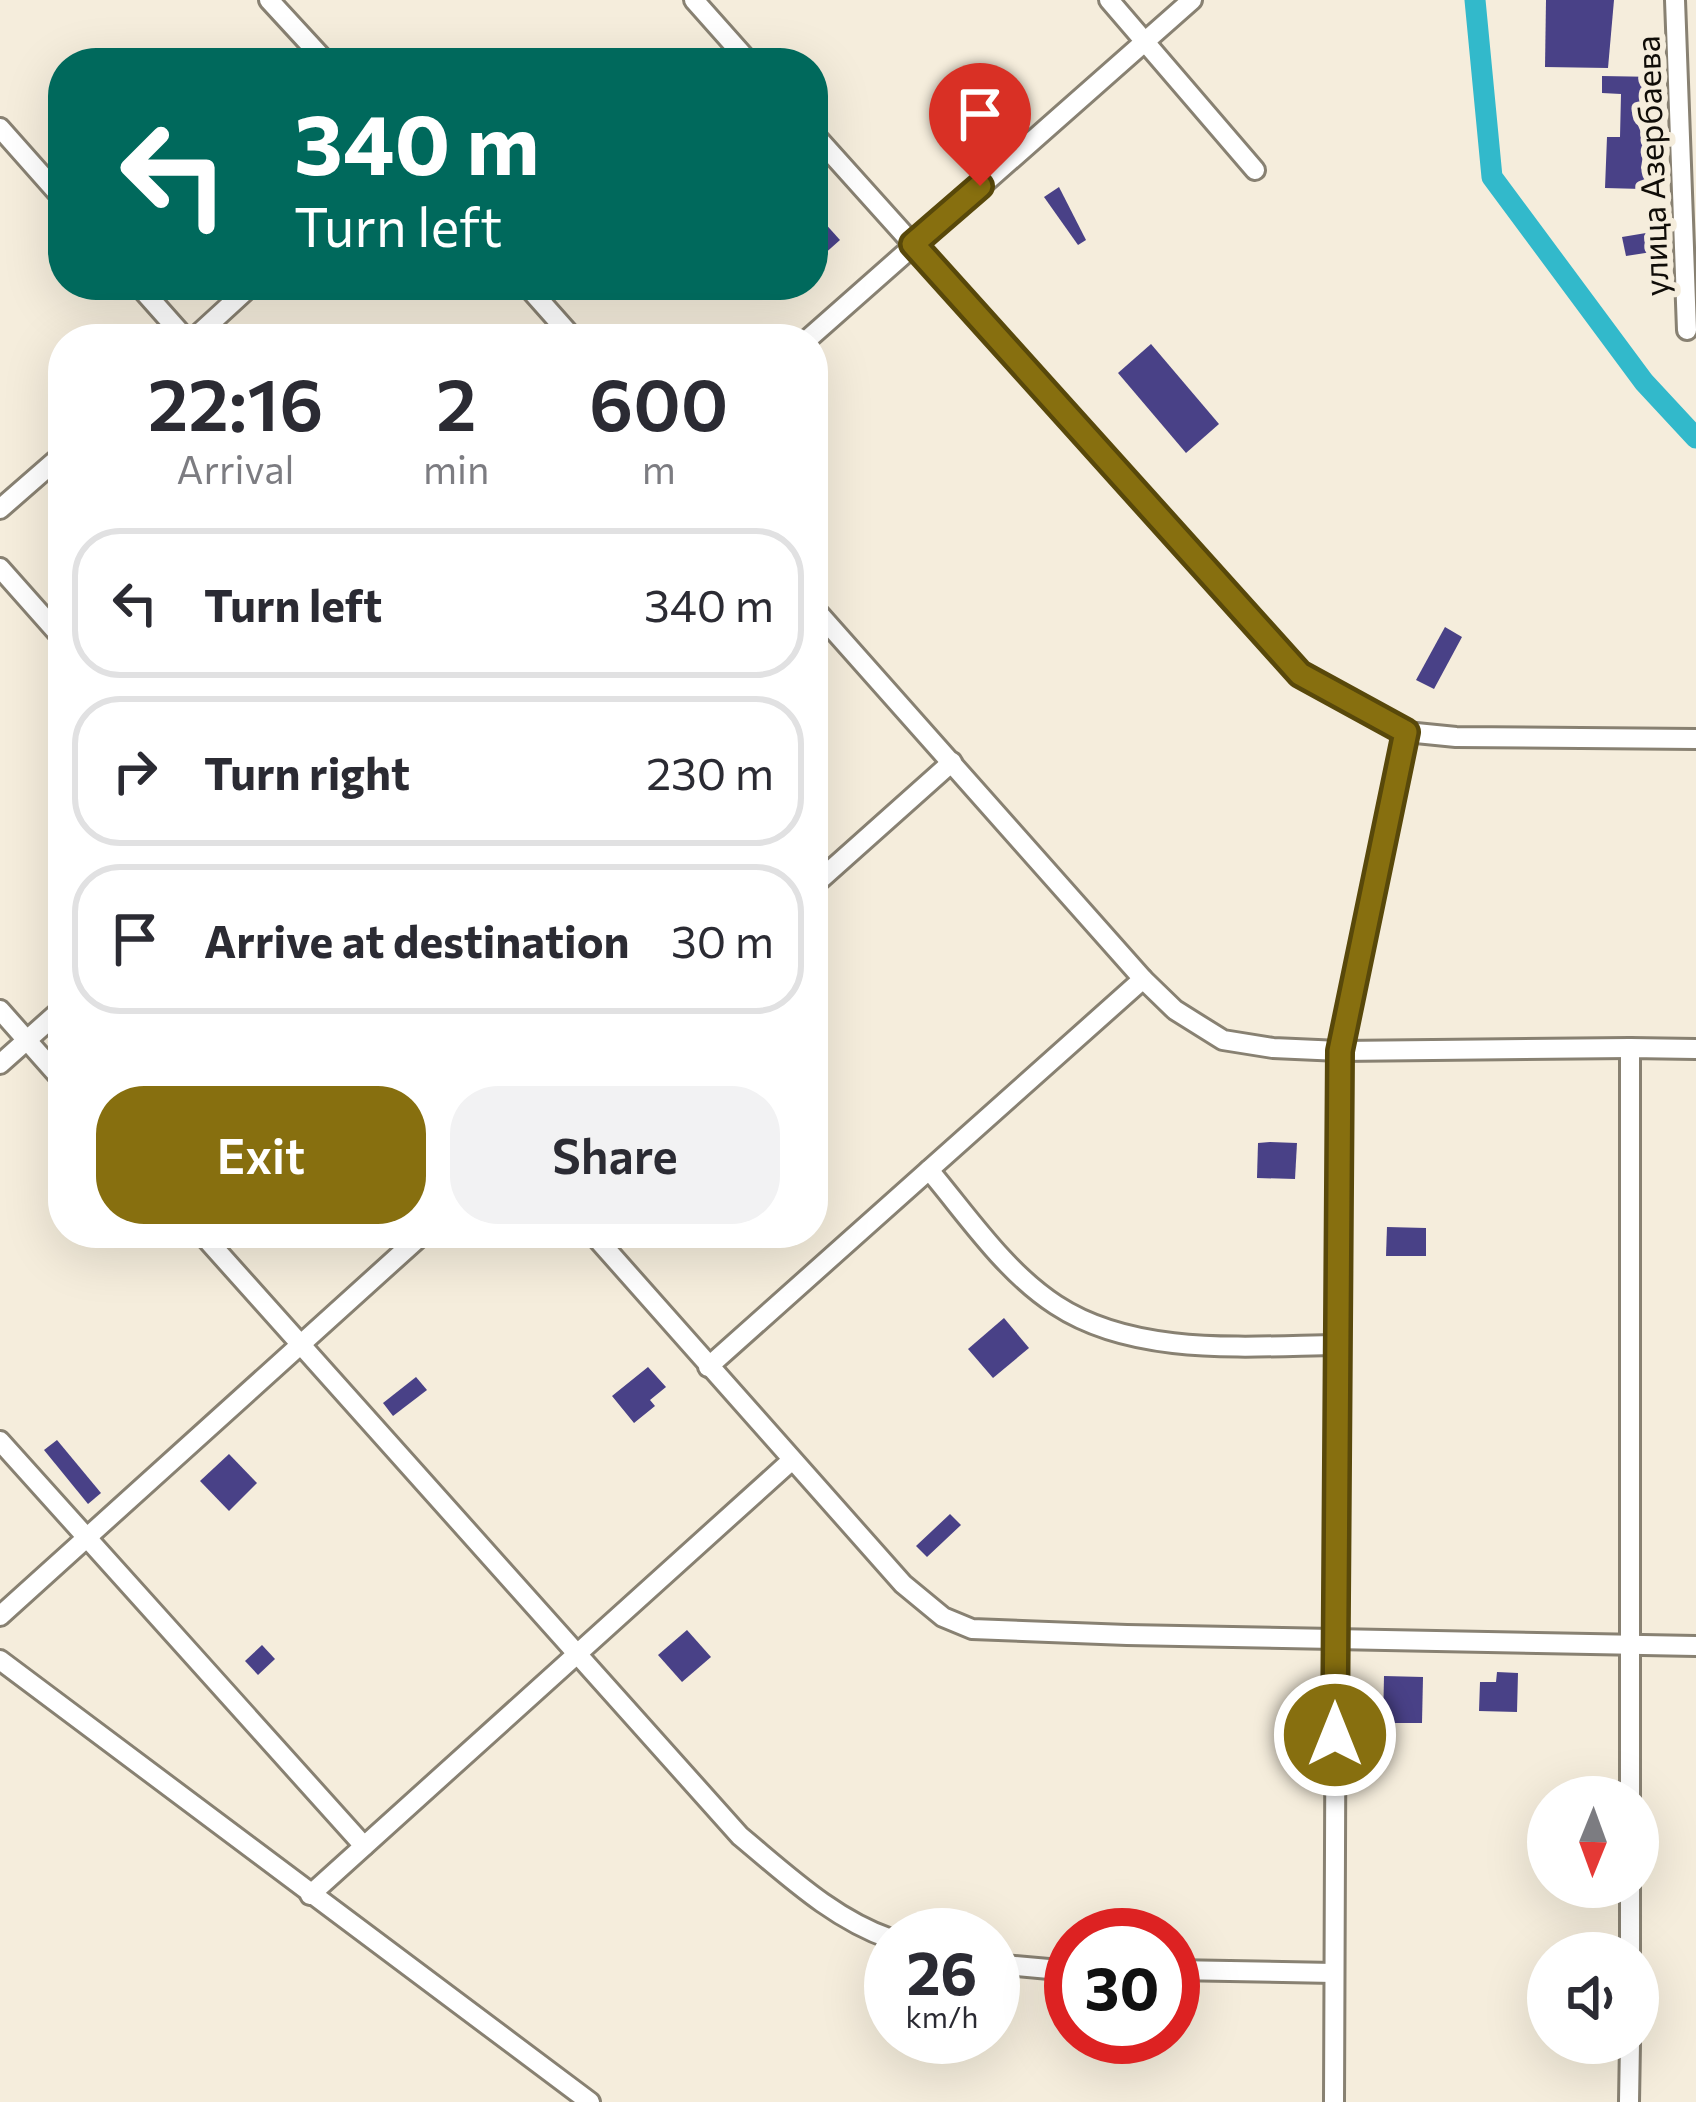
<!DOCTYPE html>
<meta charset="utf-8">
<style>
body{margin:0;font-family:Commissioner,sans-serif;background:#f2f2f3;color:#2b2b33;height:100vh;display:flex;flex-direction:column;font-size:45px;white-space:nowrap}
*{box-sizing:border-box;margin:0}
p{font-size:39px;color:#7c7c81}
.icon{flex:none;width:66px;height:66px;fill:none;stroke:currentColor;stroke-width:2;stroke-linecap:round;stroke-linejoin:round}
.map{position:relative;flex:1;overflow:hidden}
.panel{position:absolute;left:48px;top:324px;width:780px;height:924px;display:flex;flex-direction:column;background:#fff;border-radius:48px;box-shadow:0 12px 48px #0002}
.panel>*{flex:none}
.guide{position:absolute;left:48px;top:48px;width:780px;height:252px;border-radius:48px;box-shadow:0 12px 48px #0002;background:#00695c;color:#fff;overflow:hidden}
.needle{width:78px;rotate:181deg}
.controls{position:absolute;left:1527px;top:1776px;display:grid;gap:24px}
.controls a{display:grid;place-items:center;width:132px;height:132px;border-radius:50%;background:#fff;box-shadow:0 12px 48px #0002;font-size:60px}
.speed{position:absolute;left:864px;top:1908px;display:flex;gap:24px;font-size:60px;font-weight:700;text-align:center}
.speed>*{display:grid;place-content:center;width:156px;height:156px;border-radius:50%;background:#fff;box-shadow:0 12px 48px #0002;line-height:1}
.speed small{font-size:30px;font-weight:400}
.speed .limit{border:18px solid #d22;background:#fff;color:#111}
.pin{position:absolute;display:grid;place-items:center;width:102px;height:102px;color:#fff;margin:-123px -51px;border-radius:50% 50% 50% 0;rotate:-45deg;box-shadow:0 0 12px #0007}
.pin .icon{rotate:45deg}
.me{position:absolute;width:132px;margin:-66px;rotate:0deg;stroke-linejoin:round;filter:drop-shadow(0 0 9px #0008)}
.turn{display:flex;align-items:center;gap:42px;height:252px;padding:0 48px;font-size:54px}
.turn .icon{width:156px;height:156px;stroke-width:2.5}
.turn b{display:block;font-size:84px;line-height:102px}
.eta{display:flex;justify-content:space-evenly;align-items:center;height:204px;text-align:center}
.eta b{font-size:72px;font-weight:600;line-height:84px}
.button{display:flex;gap:24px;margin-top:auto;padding:24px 48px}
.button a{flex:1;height:138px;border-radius:48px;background:#876f0f;color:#fff;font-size:48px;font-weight:600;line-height:138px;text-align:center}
.button a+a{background:#f2f2f3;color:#2b2b33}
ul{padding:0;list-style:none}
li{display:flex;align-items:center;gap:36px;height:150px;margin:0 24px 18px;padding:0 24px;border:6px solid #e1e1e2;border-radius:48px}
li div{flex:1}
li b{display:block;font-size:45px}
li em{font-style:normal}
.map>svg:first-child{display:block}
</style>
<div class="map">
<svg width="1696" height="2102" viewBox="0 0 1696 2102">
<rect width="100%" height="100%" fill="#f5eddc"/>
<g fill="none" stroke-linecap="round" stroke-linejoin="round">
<polyline stroke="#32b9cb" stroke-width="21" points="1475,0 1492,177 1644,382 1696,438"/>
</g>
<g fill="#494187">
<polygon points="1546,0 1614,0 1608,68 1545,67"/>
<polygon points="1602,76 1658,77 1657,113 1647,113 1646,123 1637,123 1645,142 1641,168 1647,178 1642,189 1605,188 1607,137 1620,137 1621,94 1602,93"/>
<polygon points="1059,187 1086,240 1078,245 1044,197"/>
<polygon points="813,210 840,240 813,264"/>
<polygon points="1670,229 1671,249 1626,256 1622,237"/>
<polygon points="1151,344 1219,424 1186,453 1118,373"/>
<polygon points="1445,627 1462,637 1434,689 1416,680"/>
<polygon points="1270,1142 1297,1143 1295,1179 1257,1178 1258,1143"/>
<polygon points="1387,1227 1426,1228 1426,1256 1386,1256"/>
<polygon points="1004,1318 1029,1348 993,1378 968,1349"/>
<polygon points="648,1367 666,1387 650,1400 655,1406 634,1423 612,1396"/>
<polygon points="416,1377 427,1390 393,1416 383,1403"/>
<polygon points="57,1440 101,1493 88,1504 44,1450"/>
<polygon points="229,1454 257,1483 229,1511 200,1481"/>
<polygon points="950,1514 961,1525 927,1557 916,1546"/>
<polygon points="687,1630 711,1657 682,1682 658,1655"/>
<polygon points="262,1645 275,1659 258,1675 245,1661"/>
<polygon points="1497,1672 1518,1673 1517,1712 1479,1711 1480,1682 1496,1682"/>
<polygon points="1384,1676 1423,1677 1422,1723 1383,1723"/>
</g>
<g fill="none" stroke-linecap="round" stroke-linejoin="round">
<g stroke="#888172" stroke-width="24">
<g id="minor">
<polyline points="269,0 327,63"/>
<polyline points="694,0 750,63"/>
<polyline points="1109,0 1255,170"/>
<polyline points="1675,0 1687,330"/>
<polyline points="0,128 63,199"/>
<polyline points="813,133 1300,675 1406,732 1456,737 1696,739"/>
<polyline points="138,285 186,339"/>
<polyline points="526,285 574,339"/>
<polyline points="193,339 252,285"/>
<polyline points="808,339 1192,0"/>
<polyline points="0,509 63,454"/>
<polyline points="0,568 63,639"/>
<polyline points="813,607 1143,979 1175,1010 1223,1040 1273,1048 1340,1051 1630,1048"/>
<polyline points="813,886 952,762"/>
<polyline points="0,1010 63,1081"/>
<polyline points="0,1064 63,1008"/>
<path d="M929,1170C967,1215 1005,1272 1056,1305C1135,1357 1248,1346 1338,1345"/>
<path d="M201,1233L740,1836C787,1875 833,1919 891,1939"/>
<polyline points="592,1233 903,1584 943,1617 972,1629 1127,1635 1696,1646"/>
<polyline points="708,1367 1143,979"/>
<polyline points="0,1441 364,1846"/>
<polyline points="0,1616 424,1233"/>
<polyline points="0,1660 590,2102"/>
<polyline points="1630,1797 1630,1048 1696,1049"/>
<polyline points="310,1895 792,1460"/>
<polyline points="1630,1953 1630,1887"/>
<polyline points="993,1964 1071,1971"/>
<polyline points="1173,1970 1334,1973"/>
<polyline points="1334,2102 1338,1089 1340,1051 1406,732"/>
<polyline points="1629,2102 1630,2043"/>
</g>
</g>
<use href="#minor" stroke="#fff" stroke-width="18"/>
</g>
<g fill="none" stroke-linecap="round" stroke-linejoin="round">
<g stroke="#58480a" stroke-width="30">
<polyline id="route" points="980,186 913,244 1300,674 1406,732 1340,1051 1335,1735"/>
</g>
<use href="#route" stroke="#876f0f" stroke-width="21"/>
</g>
<g text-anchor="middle" stroke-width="12" stroke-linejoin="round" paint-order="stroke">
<g font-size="33" fill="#100d08" stroke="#f5eddc">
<text transform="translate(1652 166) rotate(-92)" y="12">улица Азербаева</text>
</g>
</g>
</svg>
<div class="controls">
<a><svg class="needle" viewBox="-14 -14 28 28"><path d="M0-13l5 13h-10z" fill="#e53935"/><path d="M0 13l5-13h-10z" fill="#7c7c81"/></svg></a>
<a><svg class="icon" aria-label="sound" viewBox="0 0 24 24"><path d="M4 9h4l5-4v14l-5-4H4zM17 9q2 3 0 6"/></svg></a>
</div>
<div class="speed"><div>26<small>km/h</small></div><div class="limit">30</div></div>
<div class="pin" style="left:980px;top:186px;background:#d93025"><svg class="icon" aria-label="arrive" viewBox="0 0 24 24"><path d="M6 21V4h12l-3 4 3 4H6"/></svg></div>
<svg class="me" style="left:1335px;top:1735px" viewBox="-20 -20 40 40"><circle r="17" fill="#876f0f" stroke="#fff" stroke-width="3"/><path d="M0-11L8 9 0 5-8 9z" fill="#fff"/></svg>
<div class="guide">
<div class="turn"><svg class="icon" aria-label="left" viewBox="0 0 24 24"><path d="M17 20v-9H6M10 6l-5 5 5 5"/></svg><div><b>340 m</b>Turn left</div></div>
</div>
<section class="panel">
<div class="eta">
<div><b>22:16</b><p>Arrival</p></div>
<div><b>2</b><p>min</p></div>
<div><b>600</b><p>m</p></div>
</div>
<ul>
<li><svg class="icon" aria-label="left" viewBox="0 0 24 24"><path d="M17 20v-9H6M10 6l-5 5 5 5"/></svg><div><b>Turn left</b></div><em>340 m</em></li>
<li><svg class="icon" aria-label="right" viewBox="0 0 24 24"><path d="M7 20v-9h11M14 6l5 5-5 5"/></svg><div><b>Turn right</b></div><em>230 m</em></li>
<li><svg class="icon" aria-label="arrive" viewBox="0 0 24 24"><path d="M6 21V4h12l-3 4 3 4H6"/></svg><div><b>Arrive at destination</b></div><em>30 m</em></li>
</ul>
<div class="button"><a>Exit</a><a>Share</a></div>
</section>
</div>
